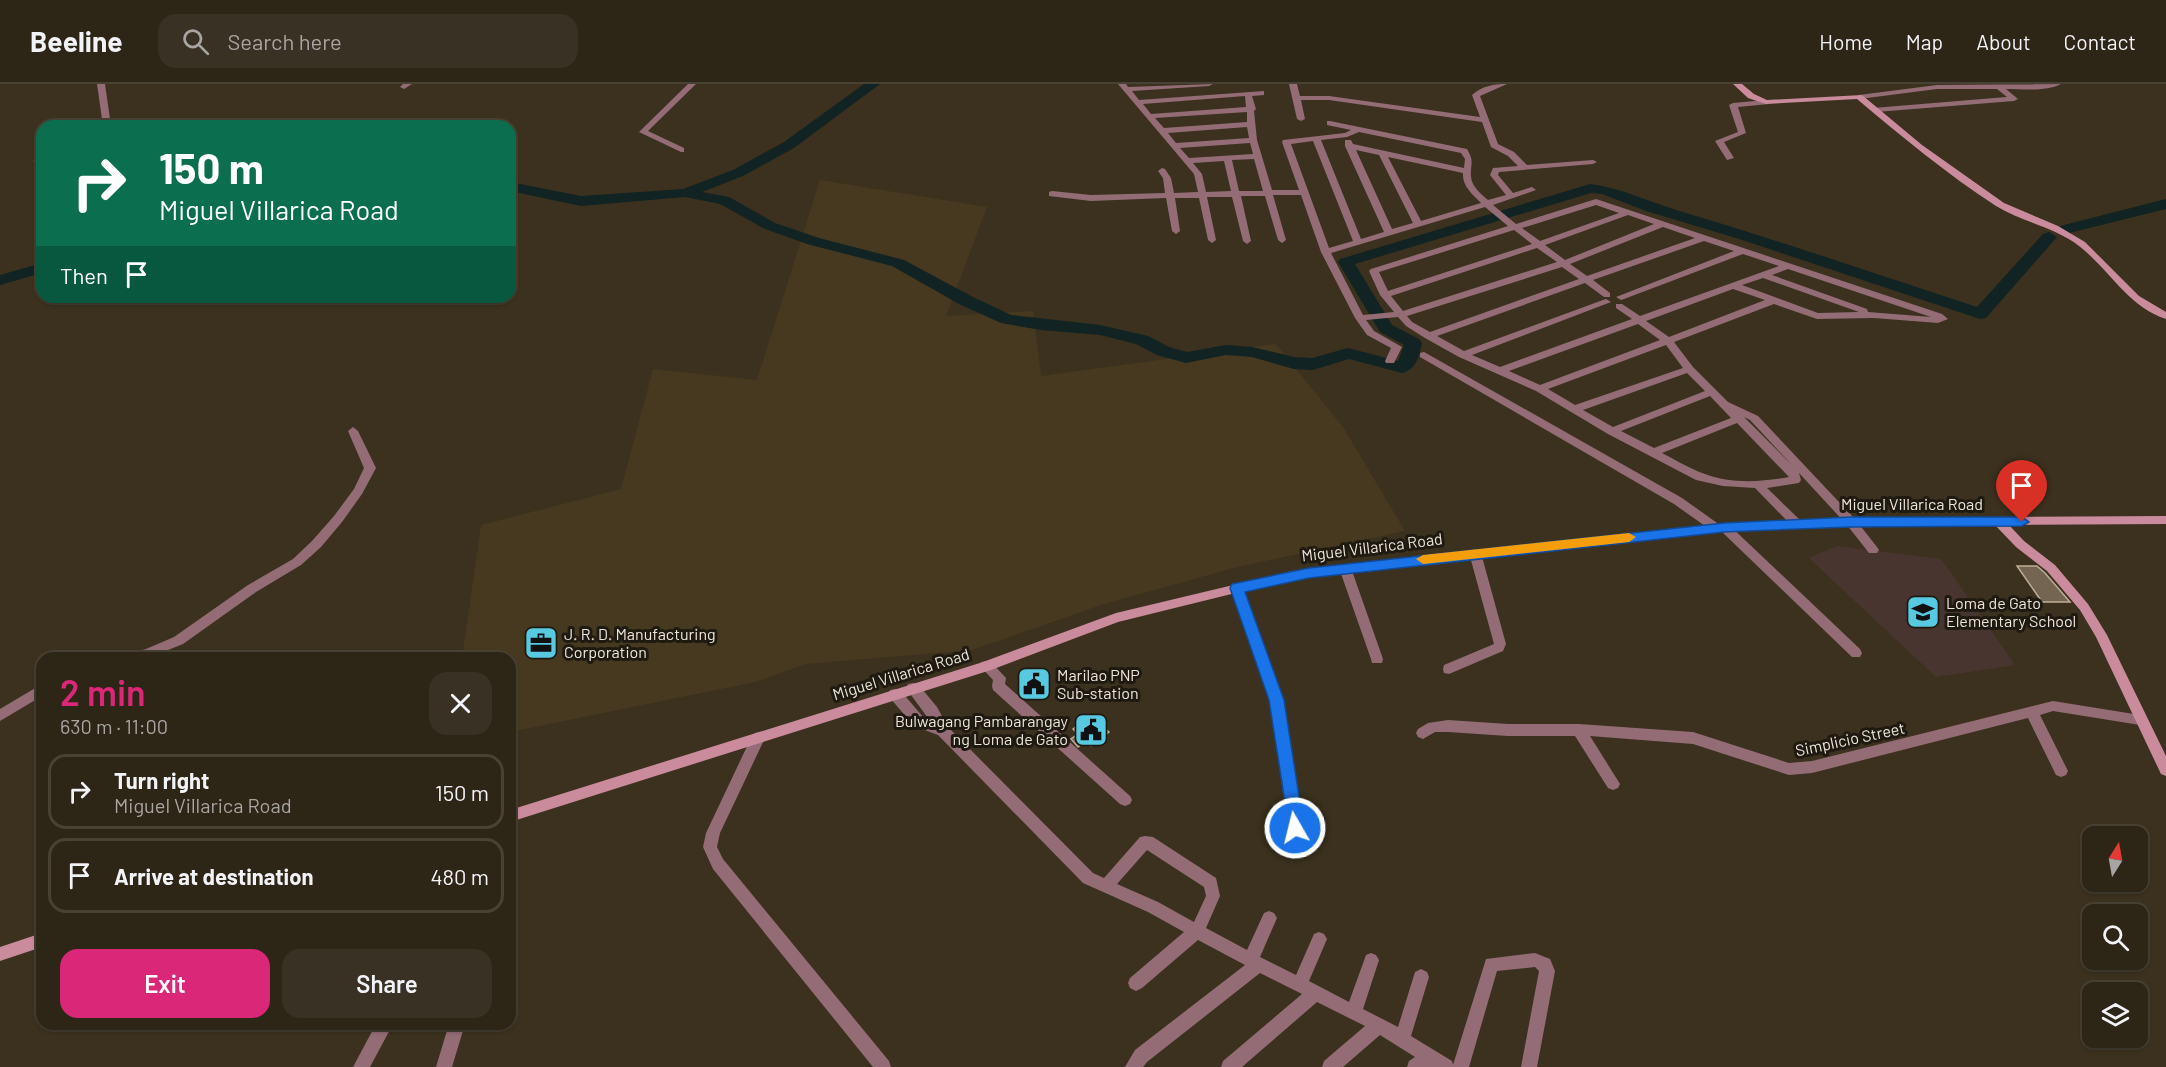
<!DOCTYPE html>
<meta charset="utf-8">
<style>
body{margin:0;font-family:Barlow,sans-serif;background:#393123;color:#f1f3f6;height:100vh;display:flex;flex-direction:column;font-size:22px;white-space:nowrap}
*{box-sizing:border-box;margin:0}
p{font-size:20px;color:#a7a5a1}
.icon{flex:none;width:33px;height:33px;fill:none;stroke:currentColor;stroke-width:2;stroke-linecap:round;stroke-linejoin:round}
.map{position:relative;flex:1;overflow:hidden}
.sheet{position:absolute;left:36px;top:568px;width:480px;height:378px;display:flex;flex-direction:column;background:#2d2516;border-radius:18px;box-shadow:0 2px 4px #0004,0 0 0 2px #484235}
.sheet>*{flex:none}
.hud{position:absolute;left:36px;top:36px;width:480px;height:183px;border-radius:18px;box-shadow:0 2px 4px #0004,0 0 0 2px #484235;background:#0b6e4f;color:#fff;overflow:hidden}
.needle{width:39px;rotate:11deg}
.buttons{position:absolute;left:2082px;top:742px;display:grid;gap:12px}
.buttons a{display:grid;place-items:center;width:66px;height:66px;border-radius:12px;background:#2d2516;box-shadow:0 2px 4px #0004,0 0 0 2px #484235;font-size:30px}
.pin{position:absolute;display:grid;place-items:center;width:51px;height:51px;color:#fff;margin:-62px -26px;border-radius:50% 50% 50% 0;rotate:-45deg;box-shadow:0 0 6px #0007}
.pin .icon{rotate:45deg}
.me{position:absolute;width:66px;margin:-33px;rotate:352deg;stroke-linejoin:round;filter:drop-shadow(0 0 4px #0008)}
.turn{display:flex;align-items:center;gap:21px;height:126px;padding:0 24px;font-size:27px}
.turn .icon{width:78px;height:78px;stroke-width:2.5}
.turn b{display:block;font-size:42px;line-height:51px}
.then{display:flex;align-items:center;height:57px;padding:0 24px;background:#0003;gap:12px;font-size:22px}
.round{display:grid;place-items:center;flex:none;width:63px;height:63px;border-radius:18px;background:#393123}
.overview{display:flex;align-items:center;justify-content:space-between;height:102px;padding:0 24px}
h1{font-size:36px;font-weight:600;line-height:45px;color:#db2777}
.primary-button{display:flex;gap:12px;margin-top:auto;padding:12px 24px}
.primary-button a{flex:1;height:69px;border-radius:18px;background:#db2777;color:#fff;font-size:24px;font-weight:600;line-height:69px;text-align:center}
.primary-button a+a{background:#393123;color:#f1f3f6}
ul{padding:0;list-style:none}
li{display:flex;align-items:center;gap:18px;height:75px;margin:0 12px 9px;padding:0 12px;border:3px solid #484235;border-radius:18px}
li div{flex:1}
li b{display:block;font-size:22px}
li em{font-style:normal}
header{display:flex;align-items:center;gap:36px;box-sizing:border-box;height:84px;padding:0 30px;background:#2d2516;border-bottom:2px solid #484235}
header strong{font-size:28px}
nav{display:flex;gap:33px;margin-inline-start:auto;font-size:21px}
.search{width:420px;height:54px;background:#393123;display:flex;align-items:center;gap:15px;box-sizing:border-box;padding:0 21px;border-radius:18px;color:#a7a5a1;font-size:22px}
.map>svg:first-child{display:block}
</style>
<header>
<strong>Beeline</strong>
<div class="search"><svg class="icon" aria-label="search" viewBox="0 0 24 24"><circle cx="10" cy="10" r="6"/><path d="M15 15l6 6"/></svg>Search here</div>
<nav><a>Home</a><a>Map</a><a>About</a><a>Contact</a></nav>
</header>
<div class="map">
<svg width="2166" height="983" viewBox="0 0 2166 983">
<rect width="100%" height="100%" fill="#3c311e"/>
<polygon fill="#47391f" points="820,96 987,123 946,232 1033,227 1041,292 1276,260 1343,343 1405,447 1237,483 1101,521 972,566 806,580 755,598 510,648 510,574 462,574 481,441 621,405 653,285 757,296"/>
<polygon fill="#493530" points="1837,462 1941,475 2015,581 1936,593 1809,474"/>
<g fill="none" stroke-linecap="round" stroke-linejoin="round">
<g fill="#112323" fill-rule="evenodd">
<path d="M864,0H880L794,64L743,92L702,108L729,113L775,139L819,154L904,176L971,212L1011,231L1100,241L1148,252L1169,263L1187,268L1226,261L1252,263L1294,273L1312,274L1348,264L1398,277L1404,261L1380,248L1338,178L1340,175L1590,100C1623,104 1654,120 1686,129C1783,158 1880,191 1977,223L2043,150L2049,148L2057,153L1986,234L1980,235L1736,154L1646,127L1602,110L1591,109L1355,180L1392,241L1419,255L1422,259C1419,272 1417,285 1402,289L1349,275L1313,286L1294,285L1252,273L1226,271L1186,279L1157,271L1136,260L1100,251L1041,246L1001,239L959,220L892,182L807,160L765,145L720,120L685,113L581,122L510,107V98L581,112L683,105L733,86L784,58Z"/>
<polygon points="2166,115 2166,125 2065,150 2057,145 2060,142"/>
<polygon points="42,179 42,189 0,201 0,191"/>
</g>
</g>
<g fill="#746552" stroke="#bead98" stroke-width="1.5">
<polygon points="2017,482 2037,482 2045,489 2070,518 2042,518"/>
<polygon points="1090,632 1109,648 1091,662 1086,657 1078,663 1071,655 1078,650 1073,645"/>
</g>
<g fill="none" stroke-linecap="round" stroke-linejoin="round">
<g fill="#946c76" fill-rule="evenodd">
<polygon points="97,0 105,0 111,42 103,42"/>
<polygon points="403,0 412,0 404,5 400,3"/>
<polygon points="688,0 696,0 648,47 684,64 684,68 681,68 639,48"/>
<path d="M1118,0H1126L1128,3L1213,0L1209,2L1132,7L1139,16L1264,7V11L1252,12L1256,25L1254,27L1257,56L1272,106H1299L1282,58L1283,56L1345,49L1351,46L1327,41V37H1330L1467,65C1475,78 1470,80 1471,93C1472,103 1481,110 1488,116L1506,111L1490,91L1493,84L1518,82L1508,72L1491,63L1482,38L1329,16H1301L1305,35L1301,37L1297,35L1289,0H1297L1300,12H1329L1480,33L1472,11C1482,2 1493,0 1507,0L1480,12L1498,60L1514,68L1527,81L1593,76L1597,78L1593,80L1499,88L1498,91L1513,109L1532,103L1536,106L1493,121L1516,140L1596,115L1942,230L1948,235L1938,239L1874,234L1817,235L1774,220L1674,258L1693,283L1728,318L1758,332L1855,435L1877,463L1879,466L1877,469H1869L1847,441L1799,389L1801,396L1799,399L1767,404L1800,436L1802,439L1800,442H1792L1755,404L1723,402L1696,396L1608,350L1536,307L1459,273L1425,254L1406,242L1398,233L1366,236L1374,247L1402,263L1394,279H1386L1385,277L1391,264L1367,251L1355,234L1321,168L1301,111H1273L1286,156L1282,159L1278,156L1265,112H1241L1251,157L1247,160L1243,157L1232,113H1207L1216,156L1212,159L1208,156L1199,114H1175L1180,147L1176,150L1172,147L1166,114L1091,117L1049,112V108L1052,107L1091,111L1165,109L1163,94L1158,87L1162,84L1165,85L1171,94L1174,109L1198,108L1194,90ZM1245,12L1246,23L1151,30L1143,20ZM1247,28V38L1164,44L1155,34ZM1247,43L1249,54L1176,59L1168,49ZM1359,48L1461,69L1465,75L1464,84L1353,60L1351,56H1345V62L1384,148L1361,155L1321,56L1347,53ZM1313,57L1353,157L1329,164L1291,60ZM1250,59L1253,70L1189,74L1180,64ZM1356,66L1379,71L1413,139L1392,145ZM1388,73L1463,89C1462,102 1472,110 1481,119L1421,137ZM1254,75L1263,107H1239L1232,76ZM1224,77L1231,107L1206,108L1202,90L1193,79ZM1596,121L1619,129L1540,157L1522,144ZM1485,123L1508,142L1371,185L1369,187L1380,211L1394,228L1363,231L1331,169ZM1628,131L1654,140L1565,176L1545,161ZM1663,143L1695,154L1587,192L1570,180ZM1514,146L1532,160L1388,207L1379,188ZM1704,157L1734,167L1616,213L1621,216L1624,215L1743,170L1779,182L1640,232L1622,220H1616V224L1632,235L1500,283L1472,271L1611,218L1606,215L1603,216L1464,267L1437,252L1585,199L1604,213H1610V209L1593,196ZM1537,164L1557,178L1406,226L1403,227L1391,212ZM1562,183L1579,195L1430,248L1412,238L1407,232ZM1788,185L1931,233L1868,228L1867,225L1772,191ZM1763,194L1859,228L1818,229L1742,201ZM1733,205L1765,216L1669,253L1646,237ZM1638,240L1660,256L1540,301L1509,287ZM1666,261L1683,284L1575,321L1548,305ZM1687,289L1705,307L1613,343L1583,326ZM1710,312L1731,334L1654,364L1621,347ZM1744,333L1750,336L1791,380ZM1737,339L1789,393C1763,398 1730,400 1705,390C1690,385 1676,376 1662,369Z"/>
<path d="M2061,0C2046,8 2023,5 2006,5L2018,15L2014,17L1876,28H1873V24L2007,13L1997,5H1937L1859,15L1855,13L1859,11L1937,1Z"/>
<polygon points="1766,16 1770,18 1769,20 1738,23 1746,49 1724,58 1734,74 1727,76 1715,57 1738,48 1729,21 1733,19"/>
<polygon points="42,73 42,78 37,79 33,77"/>
<polygon points="1424,268 1682,414 1720,441 1724,439 1728,440 1860,565 1862,569 1860,573 1852,573 1720,446 1712,447 1674,420 1420,273 1420,269"/>
<polygon points="353,343 358,347 376,384 362,410 342,438 321,463 301,481 256,508 183,560 148,574 125,574 126,570 146,565 174,553 248,501 293,475 312,457 334,432 354,405 364,384 348,347"/>
<polygon points="1475,465 1481,469 1506,560 1503,567 1449,590 1444,589 1443,585 1444,581 1494,560 1469,469"/>
<polygon points="1345,480 1351,484 1383,575 1382,579 1372,579 1371,575 1339,484"/>
<polygon points="1237,499 1241,501 1243,504 1284,617 1302,744 1300,748 1295,750 1290,748 1288,744 1270,617 1231,504 1233,501"/>
<polygon points="986,577 991,578 1006,594 1005,600 1130,712 1132,716 1130,720 1125,722 1120,720 993,606 992,602 993,596 980,582 981,578"/>
<path d="M913,599L918,600L937,623L948,643L1093,789L1104,794L1140,753L1145,752L1153,753L1216,794L1220,812L1206,844L1247,866L1264,829L1269,827L1274,829L1277,834L1260,873L1296,891L1314,850L1319,848L1324,850L1327,855L1309,897L1349,918L1366,871L1371,869L1376,871L1379,876L1363,925L1398,943L1415,888L1421,885L1427,888L1429,893L1411,952L1452,977L1453,981L1486,875L1535,869L1550,875L1555,887L1537,983H1521L1539,887L1535,883L1497,887L1469,983H1407L1409,977L1415,973L1380,951L1343,983H1322L1324,977L1365,942L1317,918L1242,983H1221L1223,977L1302,910L1260,889L1147,978L1143,983H1125L1135,966L1245,881L1198,856L1142,904L1136,907L1130,904L1128,899L1130,894L1184,848L1148,828L1083,799L938,651L914,642L890,614L888,610L890,606L895,605L900,606L924,634L930,637L906,604L908,600ZM1147,766L1204,803L1206,812L1194,838L1158,818L1117,800Z"/>
<polygon points="42,600 42,612 0,637 0,625"/>
<polygon points="2053,617 2140,631 2145,632 2147,636 2145,640 2140,641 2053,627 2040,631 2068,687 2066,691 2061,693 2056,691 2028,634 1812,689 1789,691 1693,660 1590,652 1620,700 1618,704 1613,706 1608,704 1575,652 1508,652 1448,648 1435,648 1423,655 1418,653 1416,649 1418,645 1428,639 1448,636 1508,640 1579,640 1693,648 1789,679 1812,677"/>
<polygon points="758,648 763,650 765,654 720,749 717,763 723,775 889,977 891,983 873,983 713,785 703,763 706,749 751,654 753,650"/>
<polygon points="376,940 393,940 370,983 353,983"/>
<polygon points="449,940 465,940 452,983 436,983"/>
</g>
<g fill="#ca8b9c" fill-rule="evenodd">
<path d="M1733,0H1742L1754,10L1767,16L1862,11L1922,61L2004,119L2058,142L2085,158L2139,212L2166,228V235C2128,223 2109,185 2079,162C2054,143 2022,138 1996,122C1947,90 1902,53 1857,15L1766,20L1748,14Z"/>
<polygon points="2166,432 2166,440 2009,441 2024,457 2055,481 2088,520 2107,551 2166,672 2166,692 2161,690 2096,553 2080,526 2047,487 2016,463 1995,441 1851,442 1724,447 1292,495 1118,538 991,586 510,738 510,726 983,578 1116,529 1292,487 1724,439 1851,434"/>
<polygon points="42,849 42,863 0,877 0,863"/>
</g>
</g>
<polygon fill="#1a73e8" stroke="#114b97" stroke-width="1.5" points="1851,433 2022,433 2029,438 2022,442 1851,443 1724,448 1309,494 1245,508 1284,616 1304,744 1301,750 1295,752 1290,750 1269,616 1230,504 1232,500 1309,484 1724,439"/>
<polygon fill="#f59e0b" points="1629,449 1636,453 1629,458 1423,480 1416,475 1423,471"/>
<defs>
<g id="school-square" transform="scale(1.725)"><rect x="-9" y="-9" width="18" height="18" rx="4" fill="#57c9e1" stroke="#1f1a11"/><path d="M0-5L7-2L0 1L-7-2ZM-4 1L0 2.5L4 1V4Q0 6-4 4Z" fill="#111"/></g>
<g id="office-square" transform="scale(1.725)"><rect x="-9" y="-9" width="18" height="18" rx="4" fill="#57c9e1" stroke="#1f1a11"/><path d="M-6-3h4V-5.5h4V-3h4V5H-6ZM-1-4.5V-3h2v-1.5ZM-6 0V1H6V0Z" fill="#111"/></g>
<g id="civic-square" transform="scale(1.725)"><rect x="-9" y="-9" width="18" height="18" rx="4" fill="#57c9e1" stroke="#1f1a11"/><path d="M-.6-6.5H3V-4.5H.6V-3L4-1V1h2V6H-6V1h2V-1L-.6-3ZM-1.2 2.5V6h2.4V2.5Z" fill="#111"/></g>
</defs>
<g fill-rule="evenodd">
<use href="#school-square" x="1923" y="528"/>
<use href="#office-square" x="541" y="559"/>
<use href="#civic-square" x="1034" y="600"/>
<use href="#civic-square" x="1091" y="646"/>
</g>
<g text-anchor="middle" stroke-width="6" stroke-linejoin="round" paint-order="stroke">
<g font-size="16" fill="#ebe4d8" stroke="#1f1a11">
<text x="1912" y="426">Miguel Villarica Road</text>
<text transform="translate(1372 463) rotate(-7)" y="6">Miguel Villarica Road</text>
<text transform="translate(901 590) rotate(-17)" y="6">Miguel Villarica Road</text>
<text transform="translate(1850 655) rotate(-12)" y="6">Simplicio Street</text>
</g>
<g font-size="16" fill="#ebe4d8" stroke="#1f1a11" text-anchor="start">
<text x="1946" y="525">Loma de Gato<tspan x="1946" dy="18">Elementary School</tspan></text>
<text x="564" y="556">J. R. D. Manufacturing<tspan x="564" dy="18">Corporation</tspan></text>
<text x="1057" y="597">Marilao PNP<tspan x="1057" dy="18">Sub-station</tspan></text>
<text x="1068" y="643" text-anchor="end">Bulwagang Pambarangay<tspan x="1068" dy="18">ng Loma de Gato</tspan></text>
</g>
</g>
</svg>
<div class="buttons">
<a><svg class="needle" viewBox="-14 -14 28 28"><path d="M0-13l5 13h-10z" fill="#e53935"/><path d="M0 13l5-13h-10z" fill="#a7a5a1"/></svg></a>
<a><svg class="icon" aria-label="search" viewBox="0 0 24 24"><circle cx="10" cy="10" r="6"/><path d="M15 15l6 6"/></svg></a>
<a><svg class="icon" aria-label="layers" viewBox="0 0 24 24"><path d="M12 4l9 5-9 5-9-5zM3 14l9 5 9-5"/></svg></a>
</div>
<div class="pin" style="left:2022px;top:438px;background:#d93025"><svg class="icon" aria-label="arrive" viewBox="0 0 24 24"><path d="M6 21V4h12l-3 4 3 4H6"/></svg></div>
<svg class="me" style="left:1295px;top:744px" viewBox="-20 -20 40 40"><circle r="17" fill="#1a73e8" stroke="#fff" stroke-width="3"/><path d="M0-11L8 9 0 5-8 9z" fill="#fff"/></svg>
<div class="hud">
<div class="turn"><svg class="icon" aria-label="right" viewBox="0 0 24 24"><path d="M7 20v-9h11M14 6l5 5-5 5"/></svg><div><b>150 m</b>Miguel Villarica Road</div></div>
<div class="then">Then<svg class="icon" aria-label="arrive" viewBox="0 0 24 24"><path d="M6 21V4h12l-3 4 3 4H6"/></svg></div>
</div>
<section class="sheet">
<div class="overview"><div><h1>2 min</h1><p>630 m · 11:00</p></div><a class="round"><svg class="icon" aria-label="close" viewBox="0 0 24 24"><path d="M6 6l12 12M18 6L6 18"/></svg></a></div>
<ul>
<li><svg class="icon" aria-label="right" viewBox="0 0 24 24"><path d="M7 20v-9h11M14 6l5 5-5 5"/></svg><div><b>Turn right</b><p>Miguel Villarica Road</p></div><em>150 m</em></li>
<li><svg class="icon" aria-label="arrive" viewBox="0 0 24 24"><path d="M6 21V4h12l-3 4 3 4H6"/></svg><div><b>Arrive at destination</b></div><em>480 m</em></li>
</ul>
<div class="primary-button"><a>Exit</a><a>Share</a></div>
</section>
</div>
